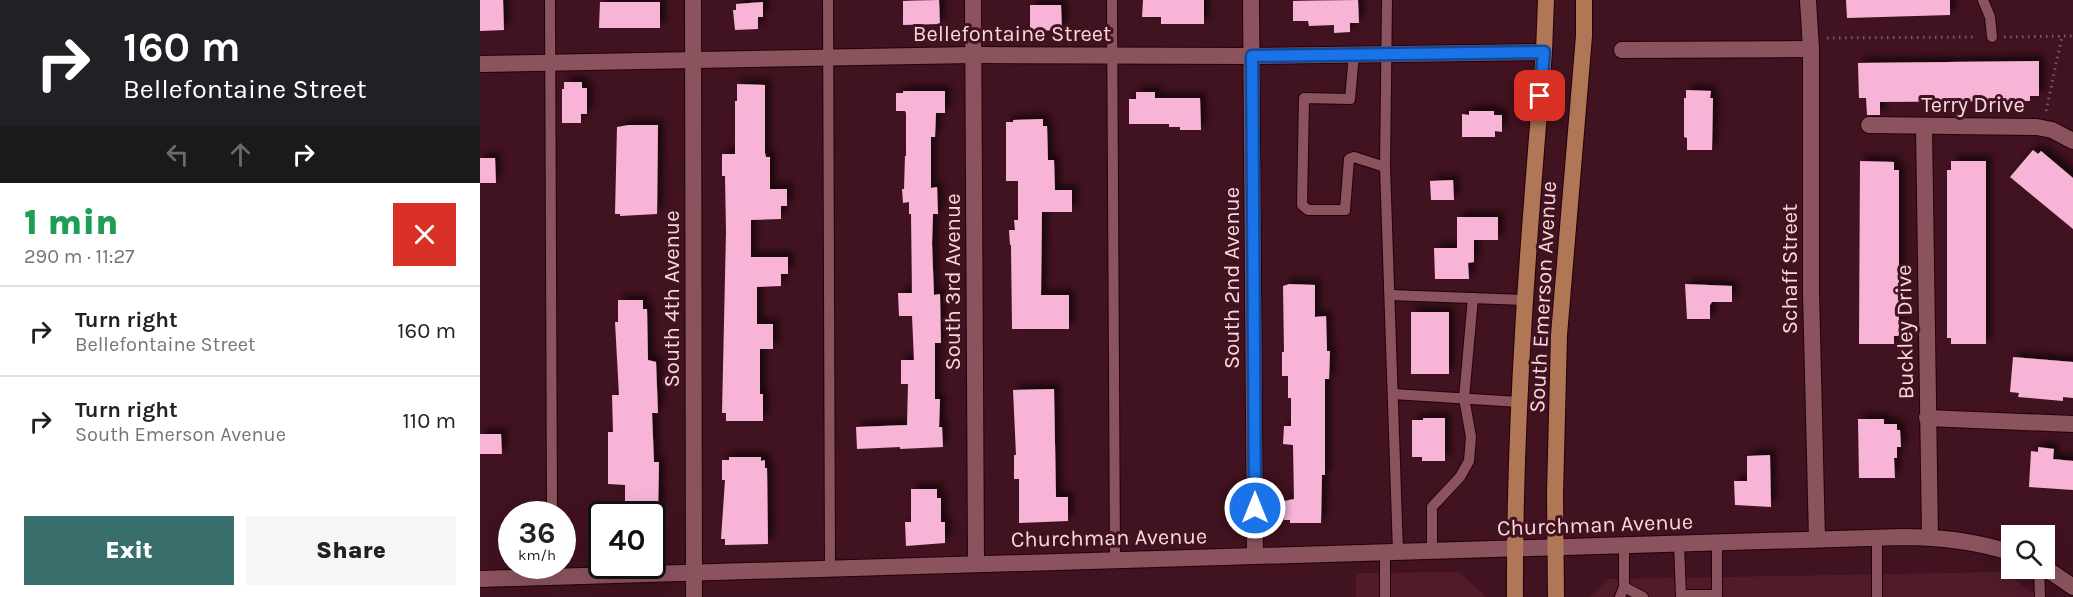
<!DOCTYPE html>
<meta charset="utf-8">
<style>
body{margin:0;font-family:Karla,sans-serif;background:#f6f6f6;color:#202124;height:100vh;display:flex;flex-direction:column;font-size:22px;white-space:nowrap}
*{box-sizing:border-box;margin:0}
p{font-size:20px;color:#757577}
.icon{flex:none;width:33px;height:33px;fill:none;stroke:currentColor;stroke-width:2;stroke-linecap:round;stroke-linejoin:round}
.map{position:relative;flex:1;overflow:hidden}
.drawer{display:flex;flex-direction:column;background:#fff;width:480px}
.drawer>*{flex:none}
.top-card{background:#202124;color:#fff;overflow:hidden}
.tools{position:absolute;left:1521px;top:525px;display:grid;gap:12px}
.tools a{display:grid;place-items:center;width:54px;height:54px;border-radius:0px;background:#fff;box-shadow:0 6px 24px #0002;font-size:30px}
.speed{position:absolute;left:18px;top:501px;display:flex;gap:12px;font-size:30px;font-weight:700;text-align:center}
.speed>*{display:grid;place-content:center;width:78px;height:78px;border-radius:50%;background:#fff;box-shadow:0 6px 24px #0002;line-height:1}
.speed small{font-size:15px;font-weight:400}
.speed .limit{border:3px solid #111;border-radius:9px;background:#fff;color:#111}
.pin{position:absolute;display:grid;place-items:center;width:51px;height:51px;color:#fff;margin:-26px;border-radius:12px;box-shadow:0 3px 9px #0006}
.me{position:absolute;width:66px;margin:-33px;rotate:0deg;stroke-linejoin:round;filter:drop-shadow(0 0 4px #0008)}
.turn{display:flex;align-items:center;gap:21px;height:126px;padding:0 24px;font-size:27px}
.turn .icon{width:78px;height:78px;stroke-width:2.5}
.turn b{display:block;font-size:42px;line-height:51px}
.lanes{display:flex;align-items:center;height:57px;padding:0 24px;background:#0003;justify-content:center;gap:30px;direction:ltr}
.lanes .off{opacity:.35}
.round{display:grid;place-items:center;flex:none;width:63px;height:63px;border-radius:0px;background:#f6f6f6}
.head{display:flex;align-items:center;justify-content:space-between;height:102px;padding:0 24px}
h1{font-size:36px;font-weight:800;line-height:45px;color:#1e9e55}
.cta{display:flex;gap:12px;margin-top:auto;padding:12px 24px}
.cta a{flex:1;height:69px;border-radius:0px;background:#386f6c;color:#fff;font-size:24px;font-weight:800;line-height:69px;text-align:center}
.cta a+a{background:#f6f6f6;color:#202124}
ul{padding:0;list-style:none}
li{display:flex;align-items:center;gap:18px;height:90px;padding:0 24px;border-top:2px solid #e0e0e0}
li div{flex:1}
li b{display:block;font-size:22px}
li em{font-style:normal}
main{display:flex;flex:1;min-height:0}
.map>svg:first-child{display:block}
</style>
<main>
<section class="drawer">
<div class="top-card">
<div class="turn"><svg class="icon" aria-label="right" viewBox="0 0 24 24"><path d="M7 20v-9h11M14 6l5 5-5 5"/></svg><div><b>160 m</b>Bellefontaine Street</div></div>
<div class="lanes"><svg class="icon off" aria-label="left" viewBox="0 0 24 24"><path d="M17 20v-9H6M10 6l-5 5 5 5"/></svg><svg class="icon off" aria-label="ahead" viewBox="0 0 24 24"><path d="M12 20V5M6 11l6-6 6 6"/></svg><svg class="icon" aria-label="right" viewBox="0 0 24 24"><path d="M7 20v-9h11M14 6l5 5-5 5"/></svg></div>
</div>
<div class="head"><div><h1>1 min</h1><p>290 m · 11:27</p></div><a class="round" style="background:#d93025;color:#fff"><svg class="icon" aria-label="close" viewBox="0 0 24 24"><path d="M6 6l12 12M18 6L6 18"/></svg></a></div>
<ul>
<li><svg class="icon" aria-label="right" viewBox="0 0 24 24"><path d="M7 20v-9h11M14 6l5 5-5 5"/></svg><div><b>Turn right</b><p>Bellefontaine Street</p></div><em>160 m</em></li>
<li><svg class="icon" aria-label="right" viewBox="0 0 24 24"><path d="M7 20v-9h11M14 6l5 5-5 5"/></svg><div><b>Turn right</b><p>South Emerson Avenue</p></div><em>110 m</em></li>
</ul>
<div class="cta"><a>Exit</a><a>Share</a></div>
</section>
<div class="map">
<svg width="1593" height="597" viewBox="0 0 1593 597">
<defs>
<filter id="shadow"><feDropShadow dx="5.5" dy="-5.5" stdDeviation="3" flood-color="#0009"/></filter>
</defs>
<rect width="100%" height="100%" fill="#41121f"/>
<g fill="#511b2a">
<polygon points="979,572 1006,597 876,597 876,573"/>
<polygon points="1524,572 1559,597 1110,597 1128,579"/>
</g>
<g fill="#f7b4d7" filter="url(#shadow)">
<polygon points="0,0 23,0 24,30 0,31"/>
<polygon points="459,0 460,24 423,25 423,1"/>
<polygon points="663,0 724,0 724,24 681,24 681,17 662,17"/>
<polygon points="878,0 879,23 870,23 870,32 854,33 854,25 829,26 828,21 813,21 813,1"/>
<polygon points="1366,0 1470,0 1470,15 1367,18"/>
<polygon points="120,2 180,2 180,28 119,28"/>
<polygon points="283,2 283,17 278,17 278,29 255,30 253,10 256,10 256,4"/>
<polygon points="550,5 581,5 582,30 550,31"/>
<polygon points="1559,61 1559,96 1550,96 1550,101 1400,102 1400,115 1387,115 1386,98 1379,98 1378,63"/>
<polygon points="84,82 102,82 102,88 107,88 107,114 101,114 101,123 82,123 82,89 84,89"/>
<polygon points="257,84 285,85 285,153 286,157 290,157 290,189 307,189 307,206 301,206 301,219 271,220 271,257 308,257 308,274 301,274 301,286 277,287 277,324 293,324 293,349 280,349 280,394 283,394 283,421 246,421 246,413 242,413 246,232 245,176 242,176 242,154 255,154 255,101 257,101"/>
<polygon points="1206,90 1231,91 1230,98 1233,98 1232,150 1207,150 1207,138 1204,137 1204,98 1206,98"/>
<polygon points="423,91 465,91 465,113 456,113 455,137 451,137 451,188 457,187 458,214 453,214 452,243 454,295 460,294 461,343 455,343 455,399 460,399 459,427 462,427 463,447 420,449 420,447 377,449 376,427 427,425 428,384 421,384 421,360 434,360 432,316 419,316 418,293 432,293 431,214 429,214 429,202 423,203 422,189 424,189 425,156 426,156 426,113 425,111 416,111 416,93 423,93"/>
<polygon points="656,92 675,92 675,98 720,98 721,130 700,130 700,127 689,127 689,124 649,124 649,99 656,99"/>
<polygon points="989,111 1014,111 1014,115 1022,115 1022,132 1015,131 1015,137 982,137 982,114 989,115"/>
<polygon points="563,119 563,126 567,126 568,160 574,160 575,190 592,190 592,212 562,212 561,295 589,295 589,329 532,329 531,245 530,245 529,230 535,230 534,220 538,220 538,181 526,181 526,122 533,122 533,120"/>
<polygon points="149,125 178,125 177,214 140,216 140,214 135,214 137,127"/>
<polygon points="1553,150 1558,154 1561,151 1593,178 1593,229 1530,177"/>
<polygon points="0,158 15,158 16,183 0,183"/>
<polygon points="1380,161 1414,162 1414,170 1419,170 1419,336 1414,336 1414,344 1379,344"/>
<polygon points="1471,161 1506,161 1506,344 1471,344 1471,338 1467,338 1467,170 1471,170"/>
<polygon points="973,180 974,200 951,200 950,181"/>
<polygon points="977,217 1018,217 1018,240 994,240 994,262 988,263 989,279 955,279 954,248 977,248"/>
<polygon points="809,284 835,285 835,317 846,316 847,351 850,351 849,379 845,379 845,475 842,475 841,523 810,523 810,520 804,520 804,501 814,499 813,445 803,444 804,426 811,426 811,398 808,398 808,376 802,376 802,352 804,352 803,286"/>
<polygon points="1205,284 1252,286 1252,302 1232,302 1230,305 1230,319 1207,319"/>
<polygon points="138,300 163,300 163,309 167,309 168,360 176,362 178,413 172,413 174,462 179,462 178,514 145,514 145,485 128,484 128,432 133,432 132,395 139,395 135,322 138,322"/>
<rect x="931" y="312" width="38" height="62"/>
<polygon points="1533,357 1593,362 1593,398 1583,397 1583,401 1538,397 1539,393 1530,392"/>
<polygon points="574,389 576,497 588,497 588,521 539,523 539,479 534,479 534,455 536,455 533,390"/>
<polygon points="943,418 965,418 965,461 942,461 942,457 932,457 932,420 943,420"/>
<polygon points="1378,419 1404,419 1404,424 1417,424 1417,430 1420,430 1421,447 1417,447 1417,458 1414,458 1415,478 1379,478"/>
<polygon points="0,434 21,434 22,454 0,454"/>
<polygon points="1558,447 1574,449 1573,459 1593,461 1593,490 1549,487 1551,451 1558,452"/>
<polygon points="1290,455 1291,507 1255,505 1254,481 1267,481 1267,456"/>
<polygon points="249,457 281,457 281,461 285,460 285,468 287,468 288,544 245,545 245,539 241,539 245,480 242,480 242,460 249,460"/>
<polygon points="431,489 457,489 457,498 461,498 461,522 465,522 465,543 426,546 425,522 431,522"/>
</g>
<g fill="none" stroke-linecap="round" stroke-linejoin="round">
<g stroke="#250009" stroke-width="12">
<g id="service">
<polyline points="70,0 72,514"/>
<polyline points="348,0 350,568"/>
<polyline points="632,0 635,560"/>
<polyline points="907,0 905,167 918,552"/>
<polyline points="1503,0 1510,17 1512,37"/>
<polyline points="874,54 870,99 824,98 822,205 828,210 865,210 869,159 874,157 905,167"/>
<polyline points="910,295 1045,300"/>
<polyline points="913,394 1039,402"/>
<polyline points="1397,537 1397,597"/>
<polyline points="1237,542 1237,597"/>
<polyline points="1199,543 1201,597"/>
<polyline points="952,551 952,507 980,477 989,461 991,437 984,398 993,298"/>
<polyline points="905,553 905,597"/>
<polyline points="1559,568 1560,597"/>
<polyline points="1144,587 1144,544"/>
<polyline points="1201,595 1237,595"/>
<polyline points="1140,597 1144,587 1163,597"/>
</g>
</g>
<g stroke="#250009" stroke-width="18">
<g id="minor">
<polyline points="213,0 214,597"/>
<polyline points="1328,0 1331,49 1331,293 1337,539"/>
<polyline points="1142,50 1331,49"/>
<polyline points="0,64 493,55 772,56 1064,52"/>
<polyline points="1389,125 1557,127 1572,130 1593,141"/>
<polyline points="1444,127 1450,537"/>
<polyline points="1447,418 1593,424"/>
</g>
</g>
<g stroke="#250009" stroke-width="18">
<g id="tertiary">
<polyline points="493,0 496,563"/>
<polyline points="771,0 775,555"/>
<polyline points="1564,567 1593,587"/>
<path d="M0,579L1422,537C1460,537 1496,541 1532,553"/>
</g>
</g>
<g stroke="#250009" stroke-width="18">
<g id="primary">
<path d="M1035,597C1034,415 1049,233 1064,52L1066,0"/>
<polyline points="1076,597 1075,494 1079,335 1104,36 1104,0"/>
</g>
</g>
<g stroke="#825862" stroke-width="3" stroke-dasharray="1.5 4.5" stroke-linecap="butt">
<polyline points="1524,37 1593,36"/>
<polyline points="1347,38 1497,37"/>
<polyline points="1566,111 1582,36"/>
</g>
<use href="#service" stroke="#8a535e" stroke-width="10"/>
<use href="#minor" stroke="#8a535e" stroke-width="16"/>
<use href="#tertiary" stroke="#8a535e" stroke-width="16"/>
<use href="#primary" stroke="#af7756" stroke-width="16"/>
</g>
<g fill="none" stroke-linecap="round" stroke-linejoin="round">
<g stroke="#114b97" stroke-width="15">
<polyline id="route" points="775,508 772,56 1064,52 1060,96"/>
</g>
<use href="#route" stroke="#1a73e8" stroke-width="10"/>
</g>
<g text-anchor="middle" stroke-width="6" stroke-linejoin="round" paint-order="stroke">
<g font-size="22" fill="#f8d7dc" stroke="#41121f">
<text x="532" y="41">Bellefontaine Street</text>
<text x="1493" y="112">Terry Drive</text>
<text transform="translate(1309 269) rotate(-90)" y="8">Schaff Street</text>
<text transform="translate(751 278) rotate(-90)" y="8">South 2nd Avenue</text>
<text transform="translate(472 282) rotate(-90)" y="8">South 3rd Avenue</text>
<text transform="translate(1062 297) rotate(-87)" y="8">South Emerson Avenue</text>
<text transform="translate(191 299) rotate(-90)" y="8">South 4th Avenue</text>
<text transform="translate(1424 332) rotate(-91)" y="8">Buckley Drive</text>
<text transform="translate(1115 524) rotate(-2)" y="8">Churchman Avenue</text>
<text transform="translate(629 537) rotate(-1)" y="8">Churchman Avenue</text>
</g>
</g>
</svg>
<div class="tools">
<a><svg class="icon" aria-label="search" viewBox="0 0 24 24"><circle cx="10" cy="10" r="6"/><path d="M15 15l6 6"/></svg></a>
</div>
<div class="speed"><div>36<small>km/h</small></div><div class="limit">40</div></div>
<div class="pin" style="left:1060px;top:96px;background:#d93025"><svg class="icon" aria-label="arrive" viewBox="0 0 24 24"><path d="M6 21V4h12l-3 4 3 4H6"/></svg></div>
<svg class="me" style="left:775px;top:508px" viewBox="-20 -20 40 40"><circle r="17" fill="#1a73e8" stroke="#fff" stroke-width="3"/><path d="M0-11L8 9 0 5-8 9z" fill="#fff"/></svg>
</div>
</main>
